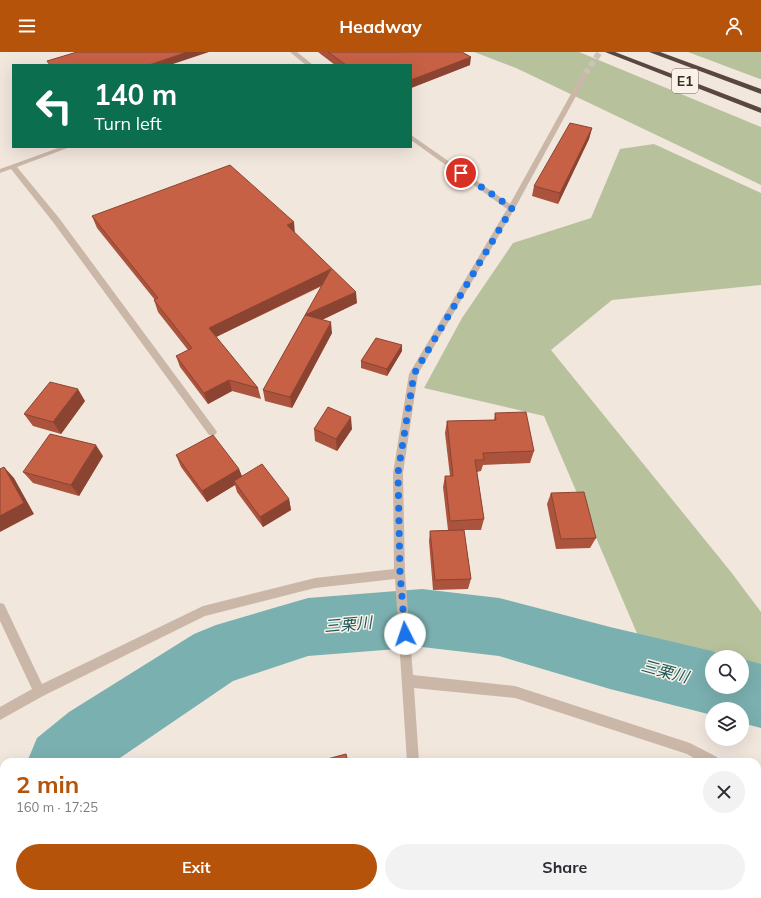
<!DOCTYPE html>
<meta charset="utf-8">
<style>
body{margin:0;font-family:Mulish,"Noto Sans JP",sans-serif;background:#f2f2f3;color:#2b2b33;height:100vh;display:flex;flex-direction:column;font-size:15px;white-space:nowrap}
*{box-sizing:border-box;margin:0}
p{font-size:13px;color:#7c7c81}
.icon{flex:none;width:22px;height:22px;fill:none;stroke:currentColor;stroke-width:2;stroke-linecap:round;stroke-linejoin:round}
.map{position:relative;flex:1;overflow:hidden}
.panel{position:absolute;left:0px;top:706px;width:761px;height:140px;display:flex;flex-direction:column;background:#fff;border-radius:12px 12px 0 0;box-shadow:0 4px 16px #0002}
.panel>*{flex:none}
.banner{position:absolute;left:12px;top:12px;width:400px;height:84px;border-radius:0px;box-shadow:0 4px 16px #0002;background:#0b6e4f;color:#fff;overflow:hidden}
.tools{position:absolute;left:705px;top:598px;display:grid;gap:8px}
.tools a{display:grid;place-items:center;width:44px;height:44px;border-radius:50%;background:#fff;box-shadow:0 4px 16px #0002;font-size:20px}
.pin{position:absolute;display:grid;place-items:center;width:34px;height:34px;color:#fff;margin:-17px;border:2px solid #fff;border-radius:50%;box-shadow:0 1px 4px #0007}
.me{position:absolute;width:44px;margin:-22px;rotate:356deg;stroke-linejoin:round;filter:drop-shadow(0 0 3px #0008)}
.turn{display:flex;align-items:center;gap:14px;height:84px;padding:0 16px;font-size:18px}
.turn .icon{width:52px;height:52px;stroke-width:2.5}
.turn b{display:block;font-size:28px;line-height:34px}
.round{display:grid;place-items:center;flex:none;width:42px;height:42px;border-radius:21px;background:#f2f2f3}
.head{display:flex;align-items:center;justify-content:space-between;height:68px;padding:0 16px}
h1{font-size:24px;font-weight:700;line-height:30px;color:#b45309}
.primary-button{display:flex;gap:8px;margin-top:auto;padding:8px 16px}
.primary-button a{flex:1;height:46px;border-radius:24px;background:#b45309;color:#fff;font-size:16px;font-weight:700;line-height:46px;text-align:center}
.primary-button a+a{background:#f2f2f3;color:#2b2b33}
header{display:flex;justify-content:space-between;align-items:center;height:52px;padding:0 16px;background:#b45309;color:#fff;font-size:18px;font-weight:700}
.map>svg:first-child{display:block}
</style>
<header><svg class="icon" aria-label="menu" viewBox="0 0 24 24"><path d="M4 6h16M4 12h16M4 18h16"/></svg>Headway<svg class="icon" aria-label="person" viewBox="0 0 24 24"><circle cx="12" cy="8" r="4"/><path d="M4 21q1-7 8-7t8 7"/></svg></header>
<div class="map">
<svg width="761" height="846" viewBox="0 0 761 846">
<rect width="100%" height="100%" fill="#f2e7dd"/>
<g fill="#b7c29c">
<polygon points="474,0 579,0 761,75 761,133 516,16"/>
<polygon points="688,0 761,0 761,27 760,27"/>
<polygon points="654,92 761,141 761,233 612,248 551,298 731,520 761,560 761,618 742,614 742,605 712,605 712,608 642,593 544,364 424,336 462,266 513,191 591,166 620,97"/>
</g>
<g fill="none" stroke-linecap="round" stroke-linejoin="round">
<g fill="#7bb0b0" fill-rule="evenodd">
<polygon points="422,537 499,546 610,575 712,599 724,604 727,603 735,605 712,605 712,635 742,635 742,607 761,612 761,676 742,671 742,657 712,657 712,663 610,637 499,604 422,595 308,604 233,629 114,710 27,710 37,686 69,660 194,582 216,573 308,546"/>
<polygon points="4,720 4,792 0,793 0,722"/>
</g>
<polyline stroke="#cdc2b9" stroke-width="6" stroke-dasharray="6 3.5" stroke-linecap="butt" points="585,22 600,0"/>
<g fill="#cbb7a8" fill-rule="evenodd">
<polygon points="290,0 297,0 313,13 306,13"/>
<polygon points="585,20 588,22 515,156 418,322 403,421 405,521 413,623 515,634 690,691 717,705 718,710 700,710 687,702 515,646 414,636 419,710 407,710 395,527 315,536 205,564 43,644 0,668 0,655 32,637 0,569 0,551 4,552 42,632 203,554 315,526 394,517 393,421 409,322 507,157 411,88 411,83 510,152 582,22"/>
<polygon points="61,95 70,95 17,115 59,166 215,377 217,380 215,383 209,383 53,170 11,117 0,121 0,117"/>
<polygon points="757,731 761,733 761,747 757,745"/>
<rect x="414" y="842" width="14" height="4"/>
</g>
<g fill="#594640" fill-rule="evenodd">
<polygon points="605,0 615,0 761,56 761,61"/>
<polygon points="649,0 660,0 761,37 761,42"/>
</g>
</g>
<g fill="#ab533c">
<polygon points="318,0 462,0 470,13 411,36 411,13 335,13"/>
<polygon points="592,76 589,87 558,152 532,144 534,134"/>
<polygon points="92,164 295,181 357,251 322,268 332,281 292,356 265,349 263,338 322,234 216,285 258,336 261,347 232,339 208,352 180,315 176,304 188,298 158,260 154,248 155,248 97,176"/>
<polygon points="402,293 402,299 387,324 361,316 361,309"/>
<polygon points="85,349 61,382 33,374 24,362"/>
<polygon points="495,361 534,399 530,411 483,413 481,419 477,420 484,467 481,478 464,478 471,527 468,537 433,538 429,489 430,479 448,478 443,435 445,424 450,424 445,381 447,369 494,368"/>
<polygon points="314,377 352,377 337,399 315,389"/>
<polygon points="176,403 239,417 242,424 289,447 291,458 263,475 237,440 235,433 207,450 181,415"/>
<polygon points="103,404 79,444 33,431 23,420"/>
<polygon points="551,441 596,486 590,496 556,497 547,452"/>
<polygon points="485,842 541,842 541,846 484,846"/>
<polygon points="582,842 629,842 636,846 581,846"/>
</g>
<g fill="#8b4431">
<polygon points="187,0 209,0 170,13 149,13"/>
<polygon points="471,5 470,13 411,36 411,28"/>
<polygon points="592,76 589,87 558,152 560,141"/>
<polygon points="294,170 295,182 287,173"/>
<polygon points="331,217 332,228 212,287 209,276"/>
<polygon points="356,240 357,251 307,275 305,263"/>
<polygon points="331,270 332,281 292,356 290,345"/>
<polygon points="402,293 402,299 387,324 387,317"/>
<polygon points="229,328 232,339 208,352 204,341"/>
<polygon points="78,337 85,349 61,382 53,370"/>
<polygon points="351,365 352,377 337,399 336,387"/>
<polygon points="96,393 103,404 79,444 71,433"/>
<polygon points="4,415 14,426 34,462 0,480 0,464"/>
<polygon points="239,417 243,428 234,429 235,433 207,450 202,439"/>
<polygon points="289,447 291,458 263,475 260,465"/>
<polygon points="124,842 137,842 137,846 123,846"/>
</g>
<g fill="#c76146" stroke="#8b4431">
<polygon points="77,0 187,0 149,13 50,13 47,9"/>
<polygon points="328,0 462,0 471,5 411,28 411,13 346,13"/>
<polygon points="570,71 592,76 560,141 534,134"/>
<polygon points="230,113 294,170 287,173 356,240 305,263 331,270 290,345 263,338 331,217 209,276 258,336 229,328 204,341 176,304 192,296 154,248 158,246 92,164"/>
<polygon points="376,286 402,293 387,317 361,309"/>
<polygon points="50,330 78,337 53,370 24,362"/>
<polygon points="328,355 351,365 336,387 314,377"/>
<polygon points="526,360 534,399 483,401 484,408 475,408 484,467 450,469 445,424 453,424 447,369 496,368 495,361"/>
<polygon points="50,382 96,393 71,433 23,420"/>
<polygon points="213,383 239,417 202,439 176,403"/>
<polygon points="262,412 289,447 260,465 234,429"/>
<polygon points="4,415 24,451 0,464 0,417"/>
<polygon points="584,440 596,486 561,487 551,441"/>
<polygon points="464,478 471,527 435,528 430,479"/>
<polygon points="346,702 348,710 316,710"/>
<polygon points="25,842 124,842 123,846 24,846"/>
<polygon points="489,842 542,842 541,846 488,846"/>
<polygon points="590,842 629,842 636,846 589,846"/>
</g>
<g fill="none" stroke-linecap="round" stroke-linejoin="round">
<polyline stroke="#1a73e8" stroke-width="7" stroke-dasharray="0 12.6" points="405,582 400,521 398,421 414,322 512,156 461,121"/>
</g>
<g text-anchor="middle" stroke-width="3" stroke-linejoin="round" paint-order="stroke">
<rect fill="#faf2e9" stroke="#726863" stroke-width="1" x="672" y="17" width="26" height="24" rx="3"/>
<g font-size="14" font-weight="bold" fill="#382d29">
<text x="685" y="34">E1</text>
</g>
<g font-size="16" font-style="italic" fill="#1d585a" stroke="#faf2e9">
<text transform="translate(348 572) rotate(-5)" y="6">三栗川</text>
<text transform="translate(665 619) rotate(15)" y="6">三栗川</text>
</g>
</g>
</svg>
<div class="tools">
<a><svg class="icon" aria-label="search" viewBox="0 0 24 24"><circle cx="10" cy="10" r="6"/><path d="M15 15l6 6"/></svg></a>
<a><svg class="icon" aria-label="layers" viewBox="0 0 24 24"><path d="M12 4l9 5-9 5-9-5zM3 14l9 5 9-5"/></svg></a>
</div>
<div class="pin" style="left:461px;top:121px;background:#d93025"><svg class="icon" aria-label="arrive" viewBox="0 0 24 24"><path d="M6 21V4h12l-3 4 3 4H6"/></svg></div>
<svg class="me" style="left:405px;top:582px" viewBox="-20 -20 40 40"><circle r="19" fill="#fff"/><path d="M0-13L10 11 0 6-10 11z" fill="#1a73e8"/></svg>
<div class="banner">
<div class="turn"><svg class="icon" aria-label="left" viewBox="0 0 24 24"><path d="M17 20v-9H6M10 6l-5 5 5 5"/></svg><div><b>140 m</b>Turn left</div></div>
</div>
<section class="panel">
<div class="head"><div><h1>2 min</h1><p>160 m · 17:25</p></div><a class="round"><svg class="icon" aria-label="close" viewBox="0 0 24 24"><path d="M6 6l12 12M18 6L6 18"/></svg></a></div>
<div class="primary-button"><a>Exit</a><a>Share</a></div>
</section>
</div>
